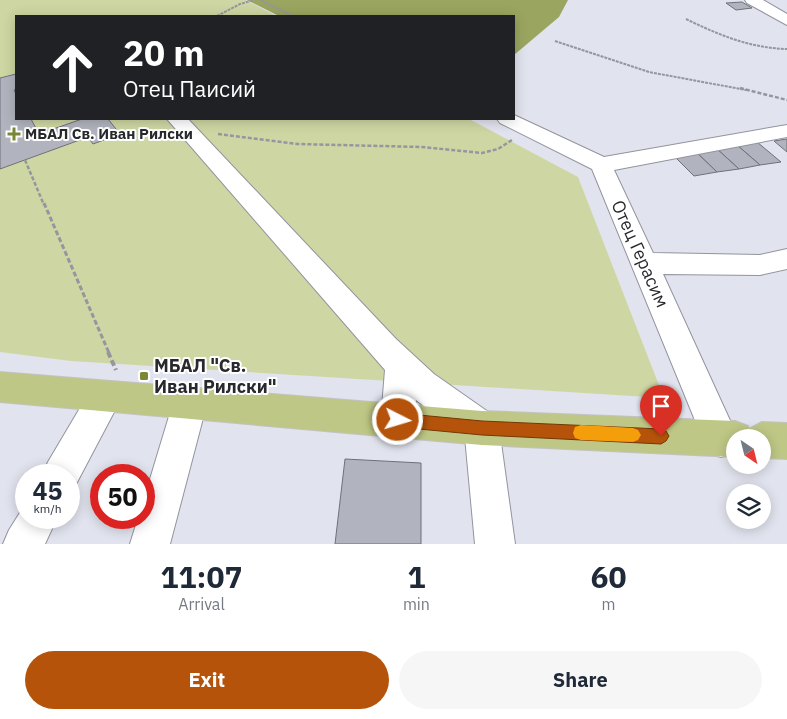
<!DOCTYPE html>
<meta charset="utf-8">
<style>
body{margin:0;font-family:"IBM Plex Sans",sans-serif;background:#f6f6f7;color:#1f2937;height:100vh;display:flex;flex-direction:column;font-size:19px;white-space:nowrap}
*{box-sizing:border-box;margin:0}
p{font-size:16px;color:#747a83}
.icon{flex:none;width:28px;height:28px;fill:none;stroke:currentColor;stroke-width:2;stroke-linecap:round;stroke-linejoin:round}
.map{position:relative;height:544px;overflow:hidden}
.panel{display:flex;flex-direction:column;background:#fff;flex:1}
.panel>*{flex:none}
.banner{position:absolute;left:15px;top:15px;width:500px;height:105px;border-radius:0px;box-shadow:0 2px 12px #0003;background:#202124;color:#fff;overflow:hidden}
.needle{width:32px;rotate:145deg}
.buttons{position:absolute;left:726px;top:429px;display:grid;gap:10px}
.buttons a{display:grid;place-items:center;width:45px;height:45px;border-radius:50%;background:#fff;box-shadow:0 2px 12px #0003;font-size:25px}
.speed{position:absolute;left:15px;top:464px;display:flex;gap:10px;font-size:25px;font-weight:700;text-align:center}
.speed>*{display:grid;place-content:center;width:65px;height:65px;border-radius:50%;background:#fff;box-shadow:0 2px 12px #0003;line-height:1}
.speed small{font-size:12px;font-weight:400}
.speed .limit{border:8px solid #d22;background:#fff;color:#111}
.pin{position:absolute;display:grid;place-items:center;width:42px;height:42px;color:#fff;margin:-51px -21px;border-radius:50% 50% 50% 0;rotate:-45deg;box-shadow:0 0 5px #0007}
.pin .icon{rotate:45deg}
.me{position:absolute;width:55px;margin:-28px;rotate:95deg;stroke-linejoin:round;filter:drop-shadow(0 0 4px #0008)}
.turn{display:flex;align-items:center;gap:18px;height:105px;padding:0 25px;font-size:22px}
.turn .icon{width:65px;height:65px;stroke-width:2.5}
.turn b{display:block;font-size:35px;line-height:42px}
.eta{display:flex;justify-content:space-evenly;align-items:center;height:85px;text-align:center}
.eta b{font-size:30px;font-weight:700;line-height:35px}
.button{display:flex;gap:10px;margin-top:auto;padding:10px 25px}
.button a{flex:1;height:58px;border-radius:30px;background:#b45309;color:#fff;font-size:20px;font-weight:700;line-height:58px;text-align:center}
.button a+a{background:#f6f6f7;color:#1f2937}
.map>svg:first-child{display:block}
</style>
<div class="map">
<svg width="787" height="544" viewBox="0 0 787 544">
<rect width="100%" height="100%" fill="#e1e3ee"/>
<polygon fill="#ced7a3" points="0,0 246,0 276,16 16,16 16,119 469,119 578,177 664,398 71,361 0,352"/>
<polygon fill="#9aa65f" points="247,0 568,0 559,17 514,55 514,16 279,16"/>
<g fill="#b1b3be" stroke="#6f707a">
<polygon points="742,2 752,8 736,10 726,3"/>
<polygon points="16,74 16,89 14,90 16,94 16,119 31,119 39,134 82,119 108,119 120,134 93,144 88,137 0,169 0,78"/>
<polygon points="787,139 787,152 774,141"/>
<polygon points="757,142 781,162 760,165 737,145"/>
<polygon points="737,145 760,165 739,169 716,148"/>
<polygon points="716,148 739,169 717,172 696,152"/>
<polygon points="696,152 717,172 694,176 673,155"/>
<polygon points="345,459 421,463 421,544 335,544"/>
</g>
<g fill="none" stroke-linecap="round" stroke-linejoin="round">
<g stroke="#92949e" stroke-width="2">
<g id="minor">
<polygon points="745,0 763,0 787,14 787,25 747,3"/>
<polygon points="514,115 604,157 787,125 787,137 614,170 653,253 760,255 787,249 787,269 760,275 663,274 738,438 735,438 734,452 721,457 708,452 592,169 500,123 497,119 514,119"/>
<polygon points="167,119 188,119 396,339 434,374 494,416 499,428 515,544 475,544 465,437 416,400 415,420 410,432 398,437 386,432 381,420 385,370"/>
<polygon points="105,381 117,386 122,397 74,488 69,490 69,475 42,475 48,462 93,386"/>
<polygon points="190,387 202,392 207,403 170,544 130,544 138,518 144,518 144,499 173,403 178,392"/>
<polygon points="26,503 26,518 57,518 45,544 3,544 9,530"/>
</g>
</g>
<g stroke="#c3c3c4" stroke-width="2">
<polygon id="major" points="0,372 482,411 735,421 748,426 749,429 762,422 787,423 787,459 762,458 762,438 735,438 735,457 482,445 0,402"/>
</g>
<g stroke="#95969e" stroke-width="2" stroke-dasharray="3 1" stroke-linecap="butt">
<polyline points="261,0 293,16"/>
<polyline points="217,16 240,4 254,0"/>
<path d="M686,19C719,35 750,48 787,49"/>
<polyline points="555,41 649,72 746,90"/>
</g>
<g stroke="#95969e" stroke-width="2.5" stroke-dasharray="4 2" stroke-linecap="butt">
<polyline points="740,88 787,100"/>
<polyline points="218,134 297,144 422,147 482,153 498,149 512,140"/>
<polyline points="25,160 44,205"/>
</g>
<polyline stroke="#95969e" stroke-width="3" stroke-dasharray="5 2.5" stroke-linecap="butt" points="44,203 109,353"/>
<polyline stroke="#95969e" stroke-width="4" stroke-dasharray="6 3" stroke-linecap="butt" points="108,352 116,370"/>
<use href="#minor" fill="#fff" fill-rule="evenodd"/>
<use href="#major" fill="#bec785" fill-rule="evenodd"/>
</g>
<polygon fill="#b45309" stroke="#753606" points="398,413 482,421 661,429 666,431 669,436 666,441 661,444 482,435 398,427 393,425 391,420 393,415"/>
<polygon fill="#f59e0b" points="581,425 633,428 638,430 641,435 638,440 633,442 581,440 575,438 573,433 575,427"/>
<g fill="#7b8734" stroke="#fff" stroke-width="2">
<path d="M11.5 126.5h5v5h5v5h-5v5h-5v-5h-5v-5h5z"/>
<rect x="139" y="371" width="10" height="10" rx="2.5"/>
</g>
<g text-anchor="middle" stroke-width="4" stroke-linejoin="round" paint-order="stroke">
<g font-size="15" font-weight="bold" fill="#28292d" stroke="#fff" text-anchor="start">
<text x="25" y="139">МБАЛ Св. Иван Рилски</text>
</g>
<g font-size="18" fill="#28292d" stroke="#fff">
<text transform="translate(640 254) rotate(66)" y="6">Отец Герасим</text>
</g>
<g font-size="18" font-weight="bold" fill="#28292d" stroke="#fff" text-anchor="start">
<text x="154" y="372">МБАЛ "Св.<tspan x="154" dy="21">Иван Рилски"</tspan></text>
</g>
</g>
</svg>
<div class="buttons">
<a><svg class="needle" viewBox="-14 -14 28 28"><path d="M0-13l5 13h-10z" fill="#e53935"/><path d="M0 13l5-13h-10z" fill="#747a83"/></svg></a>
<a><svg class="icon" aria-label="layers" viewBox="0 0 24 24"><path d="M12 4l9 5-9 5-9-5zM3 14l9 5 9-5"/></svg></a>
</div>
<div class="speed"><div>45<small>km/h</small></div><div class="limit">50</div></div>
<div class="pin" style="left:661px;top:436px;background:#d93025"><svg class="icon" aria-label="arrive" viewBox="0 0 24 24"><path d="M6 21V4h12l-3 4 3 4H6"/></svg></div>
<svg class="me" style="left:398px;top:420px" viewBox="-20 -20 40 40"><circle r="17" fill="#b45309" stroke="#fff" stroke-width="3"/><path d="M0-11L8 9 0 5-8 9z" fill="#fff"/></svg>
<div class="banner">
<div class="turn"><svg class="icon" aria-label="ahead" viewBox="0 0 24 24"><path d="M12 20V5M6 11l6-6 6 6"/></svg><div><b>20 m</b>Отец Паисий</div></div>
</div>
</div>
<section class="panel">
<div class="eta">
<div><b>11:07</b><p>Arrival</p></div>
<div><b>1</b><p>min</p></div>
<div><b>60</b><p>m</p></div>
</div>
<div class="button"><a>Exit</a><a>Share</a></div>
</section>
